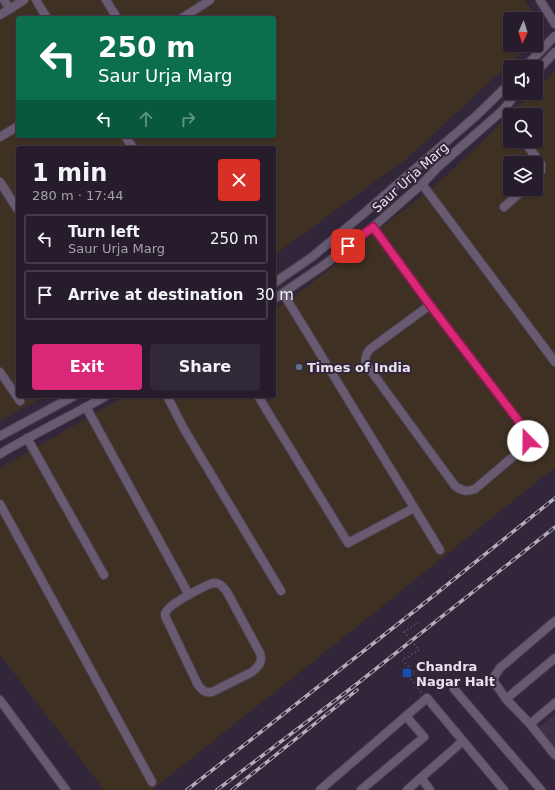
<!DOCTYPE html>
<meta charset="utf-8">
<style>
body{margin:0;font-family:"DejaVu Sans",sans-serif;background:#322938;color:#f1f3f6;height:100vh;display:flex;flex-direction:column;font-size:15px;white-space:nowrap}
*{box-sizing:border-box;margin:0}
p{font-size:13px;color:#a4a1a9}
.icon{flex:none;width:22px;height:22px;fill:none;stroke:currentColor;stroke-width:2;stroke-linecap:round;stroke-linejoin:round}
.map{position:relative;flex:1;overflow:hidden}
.side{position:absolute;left:16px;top:146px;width:260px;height:252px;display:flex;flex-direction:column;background:#261c2c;border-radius:4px;box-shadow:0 1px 3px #0004,0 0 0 1px #423a48}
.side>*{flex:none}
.guide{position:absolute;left:16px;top:16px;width:260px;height:122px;border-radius:4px;box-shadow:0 1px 3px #0004,0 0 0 1px #423a48;background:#0b6e4f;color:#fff;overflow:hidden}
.needle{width:26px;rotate:183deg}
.fabs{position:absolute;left:503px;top:12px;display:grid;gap:8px}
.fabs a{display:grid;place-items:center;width:40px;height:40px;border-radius:4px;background:#261c2c;box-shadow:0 1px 3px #0004,0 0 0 1px #423a48;font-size:20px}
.pin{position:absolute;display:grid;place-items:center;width:34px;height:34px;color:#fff;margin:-17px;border-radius:8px;box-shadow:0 2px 6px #0006}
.me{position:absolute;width:44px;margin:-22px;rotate:338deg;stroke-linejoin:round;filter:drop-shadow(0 0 3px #0008)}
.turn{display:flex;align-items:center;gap:14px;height:84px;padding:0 16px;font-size:18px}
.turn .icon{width:52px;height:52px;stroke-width:2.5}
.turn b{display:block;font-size:28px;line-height:34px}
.lanes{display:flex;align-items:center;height:38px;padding:0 16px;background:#0003;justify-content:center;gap:20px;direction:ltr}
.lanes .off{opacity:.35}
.round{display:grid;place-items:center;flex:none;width:42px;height:42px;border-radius:4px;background:#322938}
.headline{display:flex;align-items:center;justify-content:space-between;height:68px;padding:0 16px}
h1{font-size:24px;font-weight:800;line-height:30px}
.cta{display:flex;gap:8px;margin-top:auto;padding:8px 16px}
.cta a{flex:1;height:46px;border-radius:4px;background:#db2777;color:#fff;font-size:16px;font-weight:800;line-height:46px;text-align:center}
.cta a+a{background:#322938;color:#f1f3f6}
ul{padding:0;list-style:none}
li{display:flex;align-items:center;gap:12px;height:50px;margin:0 8px 6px;padding:0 8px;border:2px solid #423a48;border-radius:4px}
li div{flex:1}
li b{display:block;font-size:15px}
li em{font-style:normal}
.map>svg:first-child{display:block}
</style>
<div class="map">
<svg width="555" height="790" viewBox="0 0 555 790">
<rect width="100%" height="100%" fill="#32263a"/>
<g fill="#3f3024" fill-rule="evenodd">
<path d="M0,0H525L544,31L536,39V19H510V45H529L408,158L274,255V148H18V396H45L0,421ZM18,18H274V136H18Z"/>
<path d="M555,71V467L369,617L152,790H104L0,655V468L125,396H274V309L290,300L444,178L532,93H536V89ZM510,115H536V141H510ZM510,163H536V189H510Z"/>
</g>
<polygon fill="#3e3048" points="555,714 555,746 539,727"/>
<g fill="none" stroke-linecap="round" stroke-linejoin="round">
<g stroke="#4c4251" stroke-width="10">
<g id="minor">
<polyline points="4,0 10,9"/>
<polyline points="36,0 47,18"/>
<polyline points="106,0 117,18"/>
<polyline points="540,0 555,24"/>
<polyline points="0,15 24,0"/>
<polyline points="182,18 210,0"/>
<polyline points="525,67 555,36"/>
<polyline points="536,72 555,52"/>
<polyline points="502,111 510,122"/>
<polyline points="125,136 133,148"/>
<polyline points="0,137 18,126"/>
<polyline points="524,141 541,164 541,171 536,178"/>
<polyline points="0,182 18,210"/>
<polyline points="422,184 555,362"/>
<polyline points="504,207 524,189"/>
<path d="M373,227L430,305L527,432C529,440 527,445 521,450L475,489C467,492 462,491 455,486L366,364C364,358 366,354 370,349L430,305"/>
<polyline points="274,283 312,257 363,214 476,116 510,83"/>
<polyline points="283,293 440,550"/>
<polyline points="274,299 324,265 373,227 422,184 438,167 502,111 517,93"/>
<polyline points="0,372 20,401"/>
<polyline points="167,396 184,429 281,591"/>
<polyline points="258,396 348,543 414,508"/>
<polyline points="86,407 189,595"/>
<polyline points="0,436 74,396"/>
<polyline points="27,438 104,575"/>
<path d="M0,454C35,433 71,416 106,396"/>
<polyline points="0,504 152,782"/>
<path d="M213,583C221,583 222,586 227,592L260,653C263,662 259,666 252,672L212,692C205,693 203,691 198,685L166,618C165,615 164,614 166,612C169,604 204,586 213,583Z"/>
<polyline points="555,621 500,668 494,677 494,682 497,686 506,699 530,724 555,755"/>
<polyline points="454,689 541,790"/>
<polyline points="506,699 555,658"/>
<polyline points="0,700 66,790"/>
<polyline points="530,724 555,703"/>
<polyline points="421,778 430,790"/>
<polyline points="320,790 427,698 504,790"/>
<polyline points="361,790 424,737 406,716"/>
<polyline points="407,790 463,741"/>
</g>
</g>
<g stroke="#6c6274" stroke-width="1.5" stroke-dasharray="1 3" stroke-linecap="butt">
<polyline points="404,632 421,621"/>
<polyline points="419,650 402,660 415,673 409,677 422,693"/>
</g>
<use href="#minor" stroke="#685b71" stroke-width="8"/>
<g stroke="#b4acba" stroke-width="3.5">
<g id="rail">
<polyline points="187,790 417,609 555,498"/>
<polyline points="217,790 358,683 555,527"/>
<polyline points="232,790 357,690"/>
</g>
</g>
<use href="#rail" stroke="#32263a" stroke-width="2" stroke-dasharray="6" stroke-linecap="butt"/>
<polyline stroke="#6c6274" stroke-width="1.5" stroke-dasharray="1 3" stroke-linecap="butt" points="404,632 419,650"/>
</g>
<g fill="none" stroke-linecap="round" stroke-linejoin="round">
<g stroke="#8e194d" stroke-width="10">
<polyline id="route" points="348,246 373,227 430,305 527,432 528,437 528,441"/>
</g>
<use href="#route" stroke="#db2777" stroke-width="7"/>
</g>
<circle fill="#5c6f8a" stroke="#32263a" stroke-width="1.5" cx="299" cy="367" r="4"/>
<rect fill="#1a4fb4" stroke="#32263a" stroke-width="1.5" x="402" y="668" width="10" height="10" rx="2"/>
<g text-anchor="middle" stroke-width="4" stroke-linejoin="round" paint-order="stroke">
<g font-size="13" fill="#e9e2ee" stroke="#32263a">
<text transform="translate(410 177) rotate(-42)" y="5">Saur Urja Marg</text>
</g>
<g font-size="13" font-weight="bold" fill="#e9e2ee" stroke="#32263a" text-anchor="start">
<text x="307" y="372">Times of India</text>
<text x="416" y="671">Chandra<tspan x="416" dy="15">Nagar Halt</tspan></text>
</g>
</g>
</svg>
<div class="fabs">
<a><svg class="needle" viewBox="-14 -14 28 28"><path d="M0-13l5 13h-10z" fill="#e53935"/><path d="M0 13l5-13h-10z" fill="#a4a1a9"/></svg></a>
<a><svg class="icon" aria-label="sound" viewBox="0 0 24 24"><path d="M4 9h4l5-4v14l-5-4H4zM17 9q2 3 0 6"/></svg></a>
<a><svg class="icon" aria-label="search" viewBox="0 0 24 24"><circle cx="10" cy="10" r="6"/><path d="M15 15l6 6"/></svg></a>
<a><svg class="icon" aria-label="layers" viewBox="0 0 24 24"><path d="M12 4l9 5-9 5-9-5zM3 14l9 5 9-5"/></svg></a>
</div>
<div class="pin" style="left:348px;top:246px;background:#d93025"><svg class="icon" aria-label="arrive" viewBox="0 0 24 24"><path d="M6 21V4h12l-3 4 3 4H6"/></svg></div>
<svg class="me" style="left:528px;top:441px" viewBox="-20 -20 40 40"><circle r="19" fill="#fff"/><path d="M0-13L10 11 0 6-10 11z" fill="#db2777"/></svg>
<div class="guide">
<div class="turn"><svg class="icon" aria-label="left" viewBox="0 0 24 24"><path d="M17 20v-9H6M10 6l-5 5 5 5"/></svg><div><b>250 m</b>Saur Urja Marg</div></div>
<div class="lanes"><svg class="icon" aria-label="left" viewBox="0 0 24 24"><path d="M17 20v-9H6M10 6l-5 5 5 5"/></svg><svg class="icon off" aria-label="ahead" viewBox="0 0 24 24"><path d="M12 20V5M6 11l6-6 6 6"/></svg><svg class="icon off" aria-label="right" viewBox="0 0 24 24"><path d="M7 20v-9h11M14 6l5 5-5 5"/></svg></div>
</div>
<section class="side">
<div class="headline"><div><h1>1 min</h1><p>280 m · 17:44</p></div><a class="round" style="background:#d93025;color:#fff"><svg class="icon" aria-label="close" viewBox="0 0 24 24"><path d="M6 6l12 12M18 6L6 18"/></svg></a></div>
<ul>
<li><svg class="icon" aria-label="left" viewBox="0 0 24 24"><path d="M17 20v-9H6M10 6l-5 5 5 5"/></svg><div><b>Turn left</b><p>Saur Urja Marg</p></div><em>250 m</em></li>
<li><svg class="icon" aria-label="arrive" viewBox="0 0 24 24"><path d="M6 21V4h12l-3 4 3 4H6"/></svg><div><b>Arrive at destination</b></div><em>30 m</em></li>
</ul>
<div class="cta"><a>Exit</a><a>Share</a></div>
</section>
</div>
